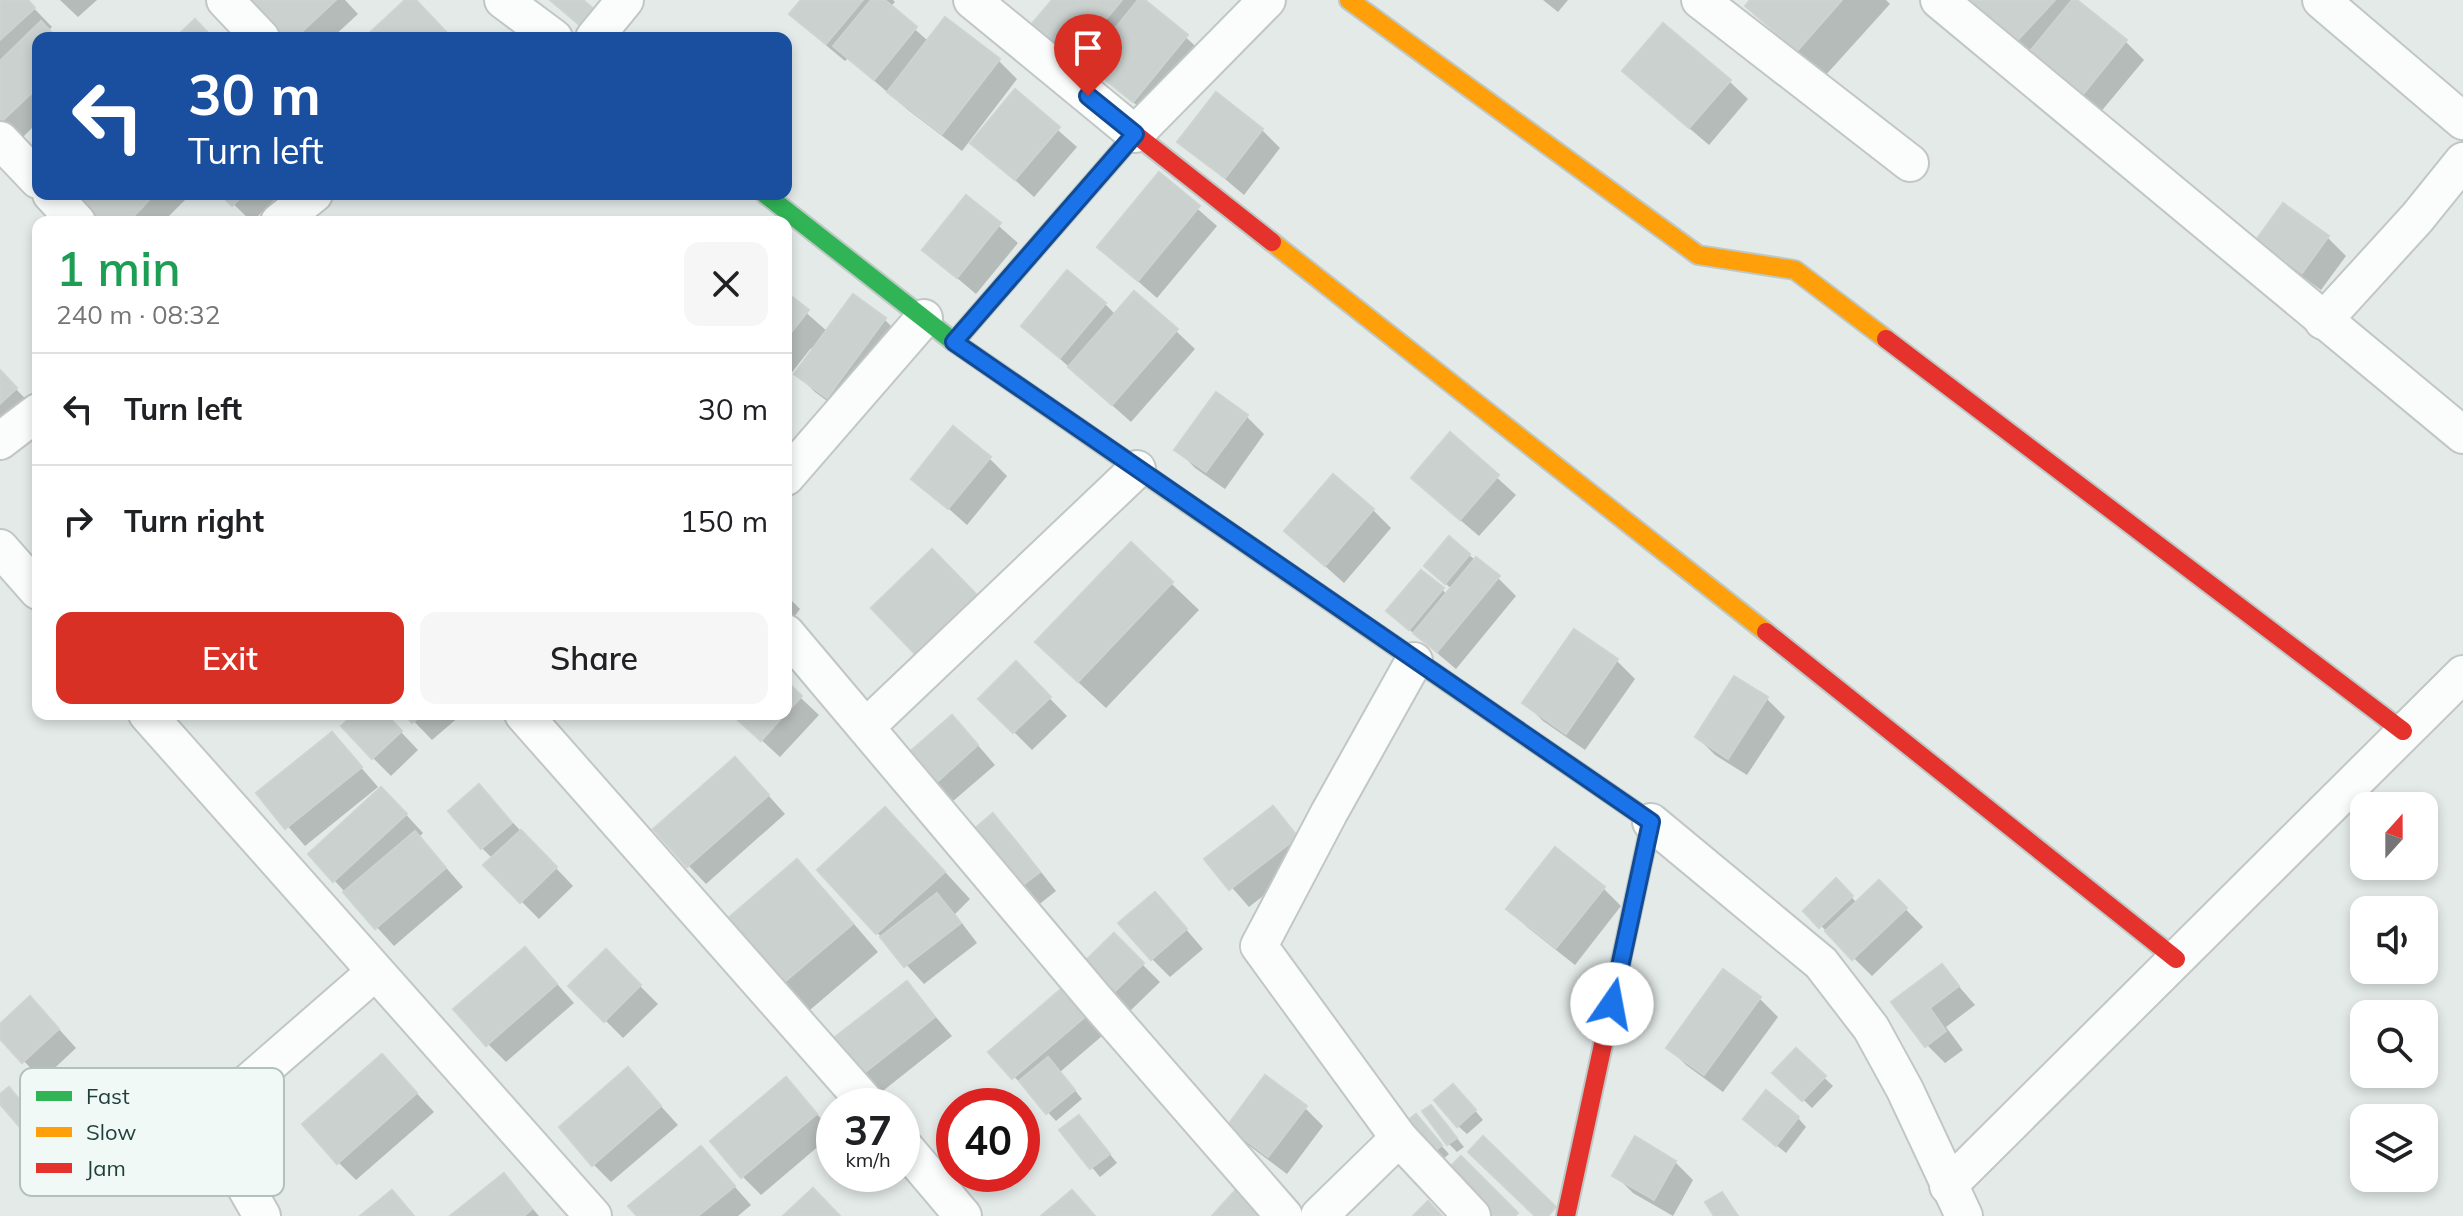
<!DOCTYPE html>
<meta charset="utf-8">
<style>
body{margin:0;font-family:Mulish,sans-serif;background:#f6f6f6;color:#202124;height:100vh;display:flex;flex-direction:column;font-size:30px;white-space:nowrap}
*{box-sizing:border-box;margin:0}
p{font-size:26px;color:#757577}
.icon{flex:none;width:44px;height:44px;fill:none;stroke:currentColor;stroke-width:2;stroke-linecap:round;stroke-linejoin:round}
.map{position:relative;flex:1;overflow:hidden}
.sheet{position:absolute;left:32px;top:216px;width:760px;height:504px;display:flex;flex-direction:column;background:#fff;border-radius:16px;box-shadow:0 4px 12px #0003}
.sheet>*{flex:none}
.hud{position:absolute;left:32px;top:32px;width:760px;height:168px;border-radius:16px;box-shadow:0 4px 12px #0003;background:#1a4fa0;color:#fff;overflow:hidden}
.needle{width:52px;rotate:21deg}
.tools{position:absolute;left:2350px;top:792px;display:grid;gap:16px}
.tools a{display:grid;place-items:center;width:88px;height:88px;border-radius:16px;background:#fff;box-shadow:0 4px 12px #0003;font-size:40px}
.speed{position:absolute;left:816px;top:1088px;display:flex;gap:16px;font-size:40px;font-weight:700;text-align:center}
.speed>*{display:grid;place-content:center;width:104px;height:104px;border-radius:50%;background:#fff;box-shadow:0 4px 12px #0003;line-height:1}
.speed small{font-size:20px;font-weight:400}
.speed .limit{border:12px solid #d22;background:#fff;color:#111}
.pin{position:absolute;display:grid;place-items:center;width:68px;height:68px;color:#fff;margin:-82px -34px;border-radius:50% 50% 50% 0;rotate:-45deg;box-shadow:0 0 8px #0007}
.pin .icon{rotate:45deg}
.me{position:absolute;width:88px;margin:-44px;rotate:12deg;stroke-linejoin:round;filter:drop-shadow(0 0 6px #0008)}
.turn{display:flex;align-items:center;gap:28px;height:168px;padding:0 24px;font-size:36px}
.turn .icon{width:104px;height:104px;stroke-width:2.5}
.turn b{display:block;font-size:56px;line-height:68px}
.round{display:grid;place-items:center;flex:none;width:84px;height:84px;border-radius:16px;background:#f6f6f6}
.overview{display:flex;align-items:center;justify-content:space-between;height:136px;padding:0 24px}
h1{font-size:48px;font-weight:600;line-height:60px;color:#1e9e55}
.button{display:flex;gap:16px;margin-top:auto;padding:16px 24px}
.button a{flex:1;height:92px;border-radius:16px;background:#d93025;color:#fff;font-size:32px;font-weight:600;line-height:92px;text-align:center}
.button a+a{background:#f6f6f6;color:#202124}
ul{padding:0;list-style:none}
li{display:flex;align-items:center;gap:24px;height:112px;padding:0 24px;border-top:2px solid #e0e0e0}
li div{flex:1}
li b{display:block;font-size:30px}
li em{font-style:normal}
.map>svg:first-child{display:block}
</style>
<div class="map">
<svg width="2463" height="1216" viewBox="0 0 2463 1216">
<rect width="100%" height="100%" fill="#e3eae8"/>
<g fill="#0003">
<polygon points="0,0 26,0 52,27 47,31 54,38 38,38 38,122 21,139 0,118"/>
<polygon points="60,0 97,0 78,17"/>
<polygon points="252,0 345,0 358,14 332,38 287,38"/>
<polygon points="804,0 893,0 895,2 890,7 928,41 999,61 1017,79 962,151 908,110 848,58 845,61 810,32 792,14"/>
<polygon points="1054,0 1145,0 1204,54 1152,118 1096,71 1090,78 1050,45"/>
<polygon points="1543,0 1568,0 1558,12"/>
<polygon points="1752,0 1886,0 1890,4 1824,77 1748,6"/>
<polygon points="1975,0 2072,0 2125,41 2144,60 2099,114 2048,73"/>
<polygon points="1729,81 1748,99 1709,145 1643,89"/>
<polygon points="1015,92 1077,147 1034,197 973,143"/>
<polygon points="1262,130 1280,148 1244,195 1180,141"/>
<polygon points="1159,175 1217,226 1157,298 1099,247"/>
<polygon points="67,194 191,194 163,222 94,222"/>
<polygon points="223,194 280,194 252,222"/>
<polygon points="967,198 1018,243 976,294 924,250"/>
<polygon points="2328,238 2346,256 2321,290 2277,258 2259,240"/>
<polygon points="786,295 828,332 853,297 885,320 903,338 846,415 815,392 797,374 814,350 811,348 786,380"/>
<polygon points="1105,304 1116,315 1176,331 1195,349 1131,422 1023,326"/>
<polygon points="0,372 34,408 0,439"/>
<polygon points="1246,416 1264,434 1225,489 1195,468 1177,449"/>
<polygon points="1450,435 1516,495 1479,536 1432,496"/>
<polygon points="989,458 1007,476 967,525 914,478"/>
<polygon points="1373,510 1391,528 1344,583 1286,531"/>
<polygon points="1449,539 1498,578 1516,596 1456,669 1398,620 1442,589 1447,595 1452,589 1435,575"/>
<polygon points="1131,545 1199,610 1106,708 1064,669"/>
<polygon points="932,552 994,614 935,671 874,608"/>
<polygon points="786,595 800,609 786,628"/>
<polygon points="1617,661 1635,679 1585,750 1543,721 1525,703"/>
<polygon points="1016,664 1067,716 1032,750 981,699"/>
<polygon points="1735,678 1767,699 1785,717 1747,775 1715,755 1697,737"/>
<polygon points="786,684 819,715 780,757 733,714 786,714"/>
<polygon points="357,714 384,714 418,750 391,776 373,758"/>
<polygon points="407,714 460,714 461,715 432,740"/>
<polygon points="332,734 378,787 305,846 259,793"/>
<polygon points="969,735 995,765 945,808 927,790"/>
<polygon points="753,778 785,814 706,884 688,865"/>
<polygon points="479,787 573,886 539,919 486,866 493,859 482,848"/>
<polygon points="399,807 423,833 419,837 463,887 394,946 334,880"/>
<polygon points="1273,809 1314,856 1249,907 1207,859"/>
<polygon points="993,816 1011,834 1056,891 1032,910"/>
<polygon points="912,836 970,899 955,914 977,943 924,984 820,870"/>
<polygon points="797,862 824,889 878,952 804,1015 723,926"/>
<polygon points="1836,881 1857,903 1879,882 1923,927 1872,976 1806,911"/>
<polygon points="1603,888 1621,906 1575,965 1527,927 1509,909"/>
<polygon points="1172,913 1203,949 1170,977 1152,959"/>
<polygon points="1114,936 1160,982 1130,1011 1084,965"/>
<polygon points="606,952 658,1004 623,1038 571,986"/>
<polygon points="1942,967 1975,1005 1946,1027 1963,1050 1945,1063 1927,1045 1894,1003"/>
<polygon points="543,968 574,1003 506,1062 488,1044"/>
<polygon points="1724,972 1760,999 1778,1017 1723,1092 1686,1065 1668,1047"/>
<polygon points="907,983 952,1036 879,1094 861,1076"/>
<polygon points="1079,1010 1102,1036 1060,1072 1082,1099 1056,1121 991,1052"/>
<polygon points="48,1017 76,1048 42,1080 0,1036 0,1026"/>
<polygon points="1796,1051 1833,1086 1812,1108 1775,1073"/>
<polygon points="628,1070 678,1125 611,1182 593,1164"/>
<polygon points="400,1075 434,1112 356,1180 338,1162"/>
<polygon points="786,1080 834,1133 761,1195 743,1177"/>
<polygon points="1462,1095 1483,1120 1467,1134 1458,1126"/>
<polygon points="0,1097 18,1098 39,1125 29,1134 0,1101"/>
<polygon points="1305,1108 1323,1126 1287,1174 1247,1144 1229,1126"/>
<polygon points="1439,1116 1464,1147 1457,1152 1449,1144"/>
<polygon points="1416,1117 1449,1154 1441,1161"/>
<polygon points="1798,1118 1806,1127 1786,1153 1754,1127"/>
<polygon points="1087,1126 1117,1163 1100,1177 1061,1130"/>
<polygon points="701,1149 751,1205 738,1216 639,1216"/>
<polygon points="1675,1162 1693,1180 1673,1216 1633,1193 1615,1175"/>
<polygon points="504,1176 539,1216 453,1216"/>
</g>
<g fill="#cad1cf" stroke="#ccd3d1" stroke-width="2">
<polygon points="0,0 28,0 35,8 0,40"/>
<polygon points="249,0 336,0 295,38 284,38"/>
<polygon points="405,0 416,0 452,38 364,38"/>
<polygon points="550,0 583,0 603,17 589,33"/>
<polygon points="801,0 863,0 826,44 789,14"/>
<polygon points="871,0 885,0 917,27 874,80 833,46"/>
<polygon points="1052,0 1122,0 1071,61 1029,27"/>
<polygon points="1138,0 1145,0 1188,35 1133,102 1086,64"/>
<polygon points="1750,0 1842,0 1797,51 1745,6"/>
<polygon points="1973,0 2055,0 2014,44 1970,3"/>
<polygon points="2072,0 2077,0 2127,40 2080,98 2027,55"/>
<polygon points="945,17 1000,59 942,134 887,92"/>
<polygon points="195,19 213,38 175,38"/>
<polygon points="41,21 57,38 38,38 38,87 1,122 0,61"/>
<polygon points="1663,23 1731,80 1689,128 1622,71"/>
<polygon points="1015,89 1060,127 1015,180 970,143"/>
<polygon points="1216,92 1263,129 1225,178 1177,142"/>
<polygon points="1159,172 1200,206 1138,281 1097,247"/>
<polygon points="88,194 155,194 128,222 92,222 75,207"/>
<polygon points="220,194 244,194 232,206"/>
<polygon points="966,195 1001,223 957,278 922,250"/>
<polygon points="2283,203 2329,236 2302,273 2256,240"/>
<polygon points="1067,270 1106,303 1060,358 1021,326"/>
<polygon points="1134,291 1178,329 1112,405 1068,367"/>
<polygon points="786,292 809,310 786,339"/>
<polygon points="853,294 886,318 827,398 794,374"/>
<polygon points="0,370 17,388 0,404"/>
<polygon points="1216,392 1248,415 1206,472 1174,450"/>
<polygon points="953,426 991,457 948,509 911,479"/>
<polygon points="1450,432 1499,475 1460,520 1411,478"/>
<polygon points="1333,474 1374,509 1325,566 1284,531"/>
<polygon points="1449,536 1470,554 1445,584 1424,566"/>
<polygon points="1131,542 1173,582 1078,682 1035,642"/>
<polygon points="932,549 977,595 915,654 871,608"/>
<polygon points="1476,557 1500,576 1437,652 1413,633"/>
<polygon points="1421,570 1444,588 1409,630 1386,611"/>
<polygon points="1574,629 1618,659 1566,734 1522,703"/>
<polygon points="1016,661 1051,697 1013,733 978,699"/>
<polygon points="1734,676 1768,697 1728,759 1695,737"/>
<polygon points="786,681 802,696 786,713"/>
<polygon points="354,714 386,714 402,731 372,759 341,726"/>
<polygon points="404,714 423,714 412,723"/>
<polygon points="731,714 785,714 761,741"/>
<polygon points="952,715 978,745 926,792 899,761"/>
<polygon points="332,732 362,767 285,829 256,793"/>
<polygon points="735,757 769,795 687,867 653,829"/>
<polygon points="479,784 512,823 481,849 448,811"/>
<polygon points="381,787 407,814 333,882 308,854"/>
<polygon points="1273,806 1298,837 1229,890 1204,859"/>
<polygon points="885,807 945,872 876,934 817,870"/>
<polygon points="993,813 1040,872 1012,893 966,836"/>
<polygon points="521,830 557,867 520,903 483,865"/>
<polygon points="415,831 446,868 375,929 343,892"/>
<polygon points="1555,847 1605,887 1556,948 1506,909"/>
<polygon points="797,859 853,924 775,990 720,925"/>
<polygon points="1836,878 1853,896 1819,928 1803,911"/>
<polygon points="1879,880 1907,908 1852,960 1825,931"/>
<polygon points="1155,892 1187,929 1151,960 1118,923"/>
<polygon points="937,893 961,923 904,967 880,937"/>
<polygon points="1114,933 1144,963 1111,995 1081,965"/>
<polygon points="525,947 557,984 486,1046 453,1009"/>
<polygon points="606,949 641,985 604,1022 568,986"/>
<polygon points="1942,964 1959,986 1930,1008 1946,1031 1925,1047 1891,1002"/>
<polygon points="1723,969 1761,997 1704,1075 1666,1048"/>
<polygon points="907,981 935,1017 859,1077 830,1041"/>
<polygon points="1061,989 1085,1017 1012,1079 988,1052"/>
<polygon points="30,996 59,1029 22,1063 0,1039 0,1024"/>
<polygon points="1796,1048 1826,1076 1802,1101 1772,1073"/>
<polygon points="382,1054 417,1093 337,1164 302,1124"/>
<polygon points="1048,1057 1075,1090 1046,1114 1019,1081"/>
<polygon points="628,1067 661,1106 592,1166 559,1127"/>
<polygon points="1265,1075 1307,1106 1268,1157 1227,1126"/>
<polygon points="786,1077 817,1114 741,1178 710,1141"/>
<polygon points="1453,1084 1476,1110 1457,1127 1434,1100"/>
<polygon points="9,1087 32,1115 19,1126 0,1104 0,1094"/>
<polygon points="1766,1090 1799,1117 1776,1146 1743,1119"/>
<polygon points="1431,1105 1457,1138 1447,1145 1422,1111"/>
<polygon points="1416,1114 1442,1145 1431,1154 1405,1123"/>
<polygon points="1079,1115 1110,1154 1090,1169 1059,1130"/>
<polygon points="1483,1136 1556,1207 1548,1216 1535,1216 1468,1152"/>
<polygon points="1635,1136 1676,1161 1654,1200 1612,1176"/>
<polygon points="701,1146 735,1186 698,1216 637,1216 628,1206"/>
<polygon points="1461,1156 1518,1213 1515,1216 1488,1216 1444,1173"/>
<polygon points="504,1173 532,1209 524,1216 450,1216"/>
<polygon points="1241,1184 1273,1216 1212,1216"/>
<polygon points="813,1188 840,1216 783,1216"/>
<polygon points="392,1190 414,1216 360,1216"/>
<polygon points="1072,1190 1095,1216 1041,1216"/>
<polygon points="1722,1192 1738,1216 1714,1216 1705,1202"/>
<polygon points="1428,1201 1441,1215 1413,1216"/>
</g>
<g fill="none" stroke-linecap="round" stroke-linejoin="round">
<g stroke="#c0c7c5" stroke-width="40">
<g id="street">
<polyline points="225,0 261,38"/>
<polyline points="503,0 554,38"/>
<polyline points="972,0 1135,134 1267,0"/>
<polyline points="1700,0 1910,163"/>
<polyline points="1939,0 2463,435"/>
<polyline points="2321,0 2463,121"/>
<polyline points="594,38 625,0"/>
<polyline points="0,140 38,180"/>
<polyline points="51,194 77,222"/>
<polyline points="279,222 314,194"/>
<polyline points="2323,321 2417,218 2463,161"/>
<polyline points="0,441 38,412"/>
<polyline points="786,477 924,318"/>
<polyline points="0,548 38,591"/>
<polyline points="786,633 1094,998 1284,1216"/>
<polyline points="147,714 593,1216"/>
<polyline points="523,714 869,1106"/>
<polyline points="866,727 1137,469"/>
<polyline points="1651,822 1821,963 1871,1028 1905,1090 1964,1216"/>
<polyline points="1399,1138 1259,946 1329,813 1414,661"/>
<polyline points="902,1144 963,1216"/>
<polyline points="1948,1186 2463,674"/>
<polyline points="262,1216 218,1139 218,1118 235,1094 375,972"/>
<polyline points="1319,1216 1399,1138 1472,1216"/>
</g>
</g>
<g stroke="#bec8c5" stroke-width="22">
<polyline id="fast" points="765,194 954,342 1187,503"/>
</g>
<g stroke="#bec8c5" stroke-width="22">
<g id="slow">
<polyline points="1349,0 1698,255 1795,270 1886,339"/>
<polyline points="1272,242 1766,632"/>
<polyline points="1187,503 1504,721"/>
</g>
</g>
<g stroke="#bec8c5" stroke-width="22">
<g id="jam">
<polyline points="1886,339 2403,731"/>
<polyline points="954,342 1135,134 1272,242"/>
<polyline points="1766,632 2176,959"/>
<polyline points="1504,721 1651,822 1566,1216"/>
</g>
</g>
<use href="#street" stroke="#fbfcfc" stroke-width="36"/>
<use href="#fast" stroke="#30b455" stroke-width="18"/>
<use href="#slow" stroke="#ff9f0a" stroke-width="18"/>
<use href="#jam" stroke="#e5322d" stroke-width="18"/>
</g>
<g fill="none" stroke-linecap="round" stroke-linejoin="round">
<g stroke="#114b97" stroke-width="20">
<polyline id="route" points="1088,96 1135,134 954,342 1651,822 1612,1004"/>
</g>
<use href="#route" stroke="#1a73e8" stroke-width="14"/>
</g>
<rect x="20" y="1068" width="264" height="128" rx="12" fill="#f1f9f6" stroke="#b2c1be" stroke-width="2"/>
<rect x="36" y="1091" width="36" height="10" fill="#30b455"/>
<rect x="36" y="1127" width="36" height="10" fill="#ff9f0a"/>
<rect x="36" y="1163" width="36" height="10" fill="#e5322d"/>
<g font-size="22" fill="#1f3f3b">
<text x="86" y="1104">Fast</text>
<text x="86" y="1140">Slow</text>
<text x="86" y="1176">Jam</text>
</g>
</svg>
<div class="tools">
<a><svg class="needle" viewBox="-14 -14 28 28"><path d="M0-13l5 13h-10z" fill="#e53935"/><path d="M0 13l5-13h-10z" fill="#757577"/></svg></a>
<a><svg class="icon" aria-label="sound" viewBox="0 0 24 24"><path d="M4 9h4l5-4v14l-5-4H4zM17 9q2 3 0 6"/></svg></a>
<a><svg class="icon" aria-label="search" viewBox="0 0 24 24"><circle cx="10" cy="10" r="6"/><path d="M15 15l6 6"/></svg></a>
<a><svg class="icon" aria-label="layers" viewBox="0 0 24 24"><path d="M12 4l9 5-9 5-9-5zM3 14l9 5 9-5"/></svg></a>
</div>
<div class="speed"><div>37<small>km/h</small></div><div class="limit">40</div></div>
<div class="pin" style="left:1088px;top:96px;background:#d93025"><svg class="icon" aria-label="arrive" viewBox="0 0 24 24"><path d="M6 21V4h12l-3 4 3 4H6"/></svg></div>
<svg class="me" style="left:1612px;top:1004px" viewBox="-20 -20 40 40"><circle r="19" fill="#fff"/><path d="M0-13L10 11 0 6-10 11z" fill="#1a73e8"/></svg>
<div class="hud">
<div class="turn"><svg class="icon" aria-label="left" viewBox="0 0 24 24"><path d="M17 20v-9H6M10 6l-5 5 5 5"/></svg><div><b>30 m</b>Turn left</div></div>
</div>
<section class="sheet">
<div class="overview"><div><h1>1 min</h1><p>240 m · 08:32</p></div><a class="round"><svg class="icon" aria-label="close" viewBox="0 0 24 24"><path d="M6 6l12 12M18 6L6 18"/></svg></a></div>
<ul>
<li><svg class="icon" aria-label="left" viewBox="0 0 24 24"><path d="M17 20v-9H6M10 6l-5 5 5 5"/></svg><div><b>Turn left</b></div><em>30 m</em></li>
<li><svg class="icon" aria-label="right" viewBox="0 0 24 24"><path d="M7 20v-9h11M14 6l5 5-5 5"/></svg><div><b>Turn right</b></div><em>150 m</em></li>
</ul>
<div class="button"><a>Exit</a><a>Share</a></div>
</section>
</div>
